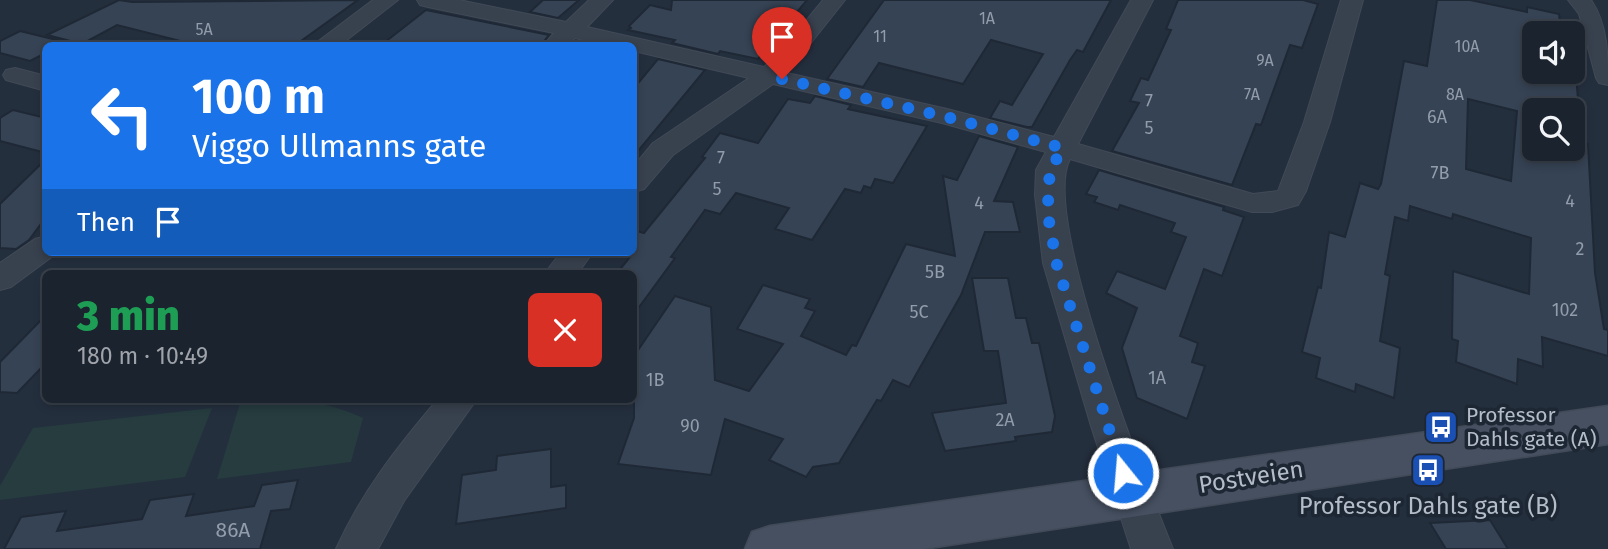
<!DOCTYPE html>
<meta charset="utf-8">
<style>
body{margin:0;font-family:"Fira Sans",sans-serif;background:#242b36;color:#f1f3f6;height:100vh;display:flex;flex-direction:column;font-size:26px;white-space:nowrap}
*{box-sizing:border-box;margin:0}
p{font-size:23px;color:#a0a4aa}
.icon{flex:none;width:38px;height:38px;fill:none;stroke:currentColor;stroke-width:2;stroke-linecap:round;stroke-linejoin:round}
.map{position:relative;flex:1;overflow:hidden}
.side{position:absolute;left:42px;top:270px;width:595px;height:133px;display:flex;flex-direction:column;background:#1b232e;border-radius:10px;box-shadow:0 4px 10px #0003,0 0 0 2px #39404a}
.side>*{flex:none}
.top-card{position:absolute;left:42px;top:42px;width:595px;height:214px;border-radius:10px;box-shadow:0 4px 10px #0003,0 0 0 2px #39404a;background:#1a73e8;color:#fff;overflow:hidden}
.tools{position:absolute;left:1522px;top:21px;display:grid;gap:14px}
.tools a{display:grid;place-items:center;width:63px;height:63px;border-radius:10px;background:#1b232e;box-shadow:0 4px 10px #0003,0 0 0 2px #39404a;font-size:35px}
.pin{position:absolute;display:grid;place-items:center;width:60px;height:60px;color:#fff;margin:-72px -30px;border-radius:50% 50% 50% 0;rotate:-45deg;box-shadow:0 0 7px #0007}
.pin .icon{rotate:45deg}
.me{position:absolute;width:77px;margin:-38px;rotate:343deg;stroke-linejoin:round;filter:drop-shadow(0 0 5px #0008)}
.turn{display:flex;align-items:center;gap:24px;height:147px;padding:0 35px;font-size:32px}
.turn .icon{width:91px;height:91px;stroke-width:2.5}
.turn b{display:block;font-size:49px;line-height:60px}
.then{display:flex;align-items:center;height:66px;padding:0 35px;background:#0003;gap:14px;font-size:26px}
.round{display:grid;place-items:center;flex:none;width:74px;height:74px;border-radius:10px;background:#242b36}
.head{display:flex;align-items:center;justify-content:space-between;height:119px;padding:0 35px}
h1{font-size:42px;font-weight:800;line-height:52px;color:#1e9e55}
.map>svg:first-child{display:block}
</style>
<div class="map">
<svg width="1608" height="549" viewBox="0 0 1608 549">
<rect width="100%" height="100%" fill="#242f3e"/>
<g fill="#263c3f">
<path d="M249,399C290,399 325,400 363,418L351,462L217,479L240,403Z"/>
<polygon points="212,408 185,477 0,500 0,486 33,428"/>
</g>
<g fill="#364354" stroke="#1f2835" stroke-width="2" fill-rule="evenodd">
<polygon points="119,0 132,2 358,0 294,46 200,46 117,25 82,44 47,35"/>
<polygon points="543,0 579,0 558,18 530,12"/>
<polygon points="672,0 807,0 758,59 720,51 718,54 672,43 675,40 628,30 631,28 629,26 650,5 671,10"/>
<polygon points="884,0 1111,0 1083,52 1077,50 1070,60 1032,127 1027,127 990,118 1000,101 1012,105 1043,54 991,40 963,84 879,63 863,87 827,79"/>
<polygon points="1178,0 1303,0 1318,4 1302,48 1290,45 1261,125 1256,124 1232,185 1112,151 1139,103 1130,101 1141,78 1148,80 1171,30 1166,29"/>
<path d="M1437,0H1470L1527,12V7L1559,14L1561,31L1565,33H1535V72H1573L1575,60L1581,140L1588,144L1595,273L1604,329L1608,330V356L1542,337L1543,367L1518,359L1517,384L1456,362L1458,341L1452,339L1453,271L1529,294L1531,238L1453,214L1452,219L1410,206L1408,221L1395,217L1385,274L1390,276L1380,341L1400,348L1394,398L1356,384L1355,392L1316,378L1320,358L1302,352L1318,287L1321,288L1329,232L1345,237L1360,183L1378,189L1381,184L1404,61L1427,66ZM1468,99L1517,111L1511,181L1466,169ZM1535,110H1573V149H1535Z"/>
<polygon points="426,10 549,35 545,40 550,46 380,46"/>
<polygon points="20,31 65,42 60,46 46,46 46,53 30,61 0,53 0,41"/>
<polygon points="658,59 705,70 634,156 634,88"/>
<polygon points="815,96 851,105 848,109 927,126 893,183 875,179 871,188 864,186 861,193 845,189 812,240 775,229 789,208 736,193 720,214 705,210 671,257 675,258 634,314 634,273 617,273 634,252 634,230 644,233 705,158 702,157 720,133 758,143 788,99 810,103"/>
<polygon points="13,110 46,118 46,153 0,141 0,118"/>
<polygon points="979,136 1018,147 994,201 1013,202 1020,232 985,232 961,295 909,387 893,380 881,401 877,400 839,463 813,467 806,477 769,460 783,439 725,419 711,475 618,464 634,418 634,356 675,296 711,307 715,380 749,391 783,344 737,329 763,285 810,299 805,308 815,311 801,336 846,355 852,345 856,346 906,244 955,256 943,176 957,180"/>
<polygon points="46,159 46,217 29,240 16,249 0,248 0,204"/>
<polygon points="1099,170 1224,207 1223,210 1244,217 1222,276 1204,269 1180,336 1198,343 1192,362 1205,366 1187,419 1137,398 1122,348 1137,308 1106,293 1117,271 1165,289 1186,237 1171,232 1175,223 1120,205 1118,210 1094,202 1097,197 1086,194"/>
<polygon points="972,278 1008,278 1016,318 1026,318 1032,343 1039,343 1055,416 1052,432 1015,437 1016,441 945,451 932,413 1006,403 998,351 984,351"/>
<polygon points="46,315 46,363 17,393 0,392 0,362"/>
<polygon points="551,449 551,487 566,485 566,508 456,524 462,475 496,470 497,456"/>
<polygon points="298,480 290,509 271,511 260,549 4,549 21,517 66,511 57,531 142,519 150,500 194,494 186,516 254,506 262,485"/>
<polygon points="1490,520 1508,549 1446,549 1430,523"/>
</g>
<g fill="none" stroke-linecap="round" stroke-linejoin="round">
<g stroke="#414a57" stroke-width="2">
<g id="street">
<polygon points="373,0 398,0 339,46 312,46"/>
<path d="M417,0H459L566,22L589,0H613L587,27L764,67L780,53L823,0H845L787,73L947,109L1054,137L1131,0H1153L1078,144L1253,194L1278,191L1304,122L1341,0H1363L1330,122L1306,191L1298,205L1272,212H1252L1070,159C1040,215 1146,482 1173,549H1131L1091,426L1043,263L1035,195L1036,170L1046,152L942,123L773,84L673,155L644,189L634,192V166L653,143L749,78L634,51V46H608L575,38L568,45L554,46L548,40L554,33L428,7L420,5Z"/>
<path d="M1568,0H1591C1608,25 1608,55 1608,85L1599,83L1596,78L1579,14Z"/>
<polygon points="15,68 46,76 46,91 6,80 3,75 6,70"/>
<polygon points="46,236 46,252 57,253 11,287 0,290 0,263 35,239"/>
<polygon points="561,252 593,252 578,273 545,273"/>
<path d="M438,399H477L404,501L378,549H336C361,493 398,446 438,399Z"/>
</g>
</g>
<g stroke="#414a57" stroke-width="3">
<polygon id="secondary" points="1608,406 1608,444 923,549 745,549 752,532 770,526"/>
</g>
<use href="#street" fill="#38414e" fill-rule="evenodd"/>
<use href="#secondary" fill="#465061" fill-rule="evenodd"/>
</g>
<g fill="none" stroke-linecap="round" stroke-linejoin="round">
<polyline stroke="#1a73e8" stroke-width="12" stroke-dasharray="0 21.6" points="782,79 947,117 1063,148 1050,170 1048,197 1049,221 1057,265 1123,473"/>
</g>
<defs>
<g id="bus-square" transform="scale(1.75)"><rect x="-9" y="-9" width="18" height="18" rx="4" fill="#1a4fb4" stroke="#1d2633"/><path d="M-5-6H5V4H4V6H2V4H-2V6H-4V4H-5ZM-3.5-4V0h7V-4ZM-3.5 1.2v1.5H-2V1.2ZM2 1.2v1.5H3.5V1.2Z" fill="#fff"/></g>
</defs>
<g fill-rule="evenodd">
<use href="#bus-square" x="1441" y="427"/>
<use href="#bus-square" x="1428" y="470"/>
</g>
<g text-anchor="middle" stroke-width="7" stroke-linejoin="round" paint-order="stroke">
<g font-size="16" fill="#929caa">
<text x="987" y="24">1A</text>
<text x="204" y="35">5A</text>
<text x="880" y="42">11</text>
<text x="1467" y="52">10A</text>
<text x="1265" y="66">9A</text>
<text x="1252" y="100">7A</text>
<text x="1455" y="100">8A</text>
</g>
<g font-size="18" fill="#929caa">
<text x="1149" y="107">7</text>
<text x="1437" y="123">6A</text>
<text x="1149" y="134">5</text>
<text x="721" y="164">7</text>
<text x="1440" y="179">7B</text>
<text x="717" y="195">5</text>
<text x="1570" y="207">4</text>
<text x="979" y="209">4</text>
<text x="1580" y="255">2</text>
<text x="935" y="278">5B</text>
<text x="1565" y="316">102</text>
<text x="919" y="318">5C</text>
<text x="1157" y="384">1A</text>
<text x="655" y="386">1B</text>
<text x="1005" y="426">2A</text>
<text x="690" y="432">90</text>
</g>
<g font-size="21" fill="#b4bcc9" stroke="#1d2633" text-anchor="start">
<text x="1466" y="422">Professor<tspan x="1466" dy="24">Dahls gate (A)</tspan></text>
</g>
<g font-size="21" fill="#929caa">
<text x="233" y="537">86A</text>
</g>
<g font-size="24" fill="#b4bcc9" stroke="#1d2633">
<text transform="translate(1251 477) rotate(-9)" y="8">Postveien</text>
</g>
<g font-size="24" fill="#b4bcc9" stroke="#1d2633">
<text x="1428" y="514">Professor Dahls gate (B)</text>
</g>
</g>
</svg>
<div class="tools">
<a><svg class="icon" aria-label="sound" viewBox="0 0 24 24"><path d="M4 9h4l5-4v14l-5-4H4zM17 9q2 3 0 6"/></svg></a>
<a><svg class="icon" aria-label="search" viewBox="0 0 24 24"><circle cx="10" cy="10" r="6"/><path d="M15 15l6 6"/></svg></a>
</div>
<div class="pin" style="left:782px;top:79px;background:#d93025"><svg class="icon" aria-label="arrive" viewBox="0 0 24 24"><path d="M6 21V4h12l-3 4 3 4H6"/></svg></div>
<svg class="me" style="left:1123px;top:473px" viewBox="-20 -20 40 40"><circle r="17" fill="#1a73e8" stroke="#fff" stroke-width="3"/><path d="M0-11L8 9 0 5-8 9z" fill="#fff"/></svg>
<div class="top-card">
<div class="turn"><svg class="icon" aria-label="left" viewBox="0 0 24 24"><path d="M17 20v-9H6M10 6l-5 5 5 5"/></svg><div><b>100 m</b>Viggo Ullmanns gate</div></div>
<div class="then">Then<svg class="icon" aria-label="arrive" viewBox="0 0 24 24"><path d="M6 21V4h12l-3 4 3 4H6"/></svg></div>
</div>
<section class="side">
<div class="head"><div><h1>3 min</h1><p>180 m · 10:49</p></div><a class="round" style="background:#d93025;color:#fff"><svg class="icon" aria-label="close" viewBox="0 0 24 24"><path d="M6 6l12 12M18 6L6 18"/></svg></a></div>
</section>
</div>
